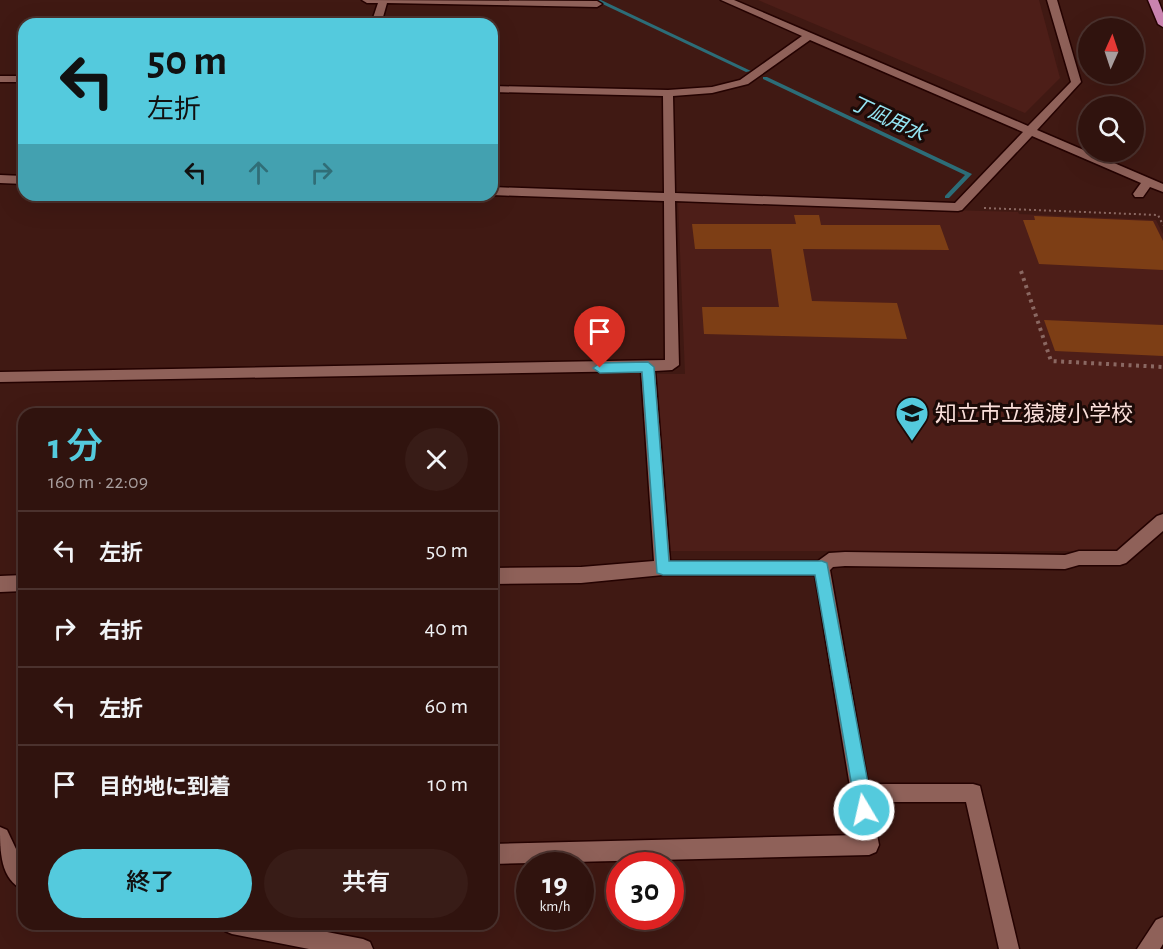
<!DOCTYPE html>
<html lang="ja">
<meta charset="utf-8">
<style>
body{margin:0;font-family:"Alegreya Sans","Noto Sans JP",sans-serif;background:#381c17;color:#f1f3f6;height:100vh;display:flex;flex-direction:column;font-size:22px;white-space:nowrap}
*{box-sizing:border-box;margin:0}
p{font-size:20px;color:#a89e9e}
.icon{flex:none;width:33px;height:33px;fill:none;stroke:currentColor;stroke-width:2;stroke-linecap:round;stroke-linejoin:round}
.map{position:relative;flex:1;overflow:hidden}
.drawer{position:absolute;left:18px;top:408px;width:480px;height:522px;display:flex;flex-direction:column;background:#30130e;border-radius:18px;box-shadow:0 6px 24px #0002,0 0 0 2px #4b322e}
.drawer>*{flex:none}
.banner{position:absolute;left:18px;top:18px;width:480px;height:183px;border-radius:18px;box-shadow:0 6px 24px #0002,0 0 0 2px #4b322e;background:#54cadd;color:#111;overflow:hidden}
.needle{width:39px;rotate:3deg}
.controls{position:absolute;left:1078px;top:18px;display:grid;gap:12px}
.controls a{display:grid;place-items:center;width:66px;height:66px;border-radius:50%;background:#30130e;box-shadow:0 6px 24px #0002,0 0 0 2px #4b322e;font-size:30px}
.speed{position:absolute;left:516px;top:852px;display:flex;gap:12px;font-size:30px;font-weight:700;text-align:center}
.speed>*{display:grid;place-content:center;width:78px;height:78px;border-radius:50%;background:#30130e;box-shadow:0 6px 24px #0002,0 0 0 2px #4b322e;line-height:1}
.speed small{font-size:15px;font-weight:400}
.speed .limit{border:9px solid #d22;background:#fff;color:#111}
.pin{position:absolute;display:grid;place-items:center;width:51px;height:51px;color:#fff;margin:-62px -26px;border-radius:50% 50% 50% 0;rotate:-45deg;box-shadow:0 0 6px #0007}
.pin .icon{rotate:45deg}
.me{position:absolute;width:66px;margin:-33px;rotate:351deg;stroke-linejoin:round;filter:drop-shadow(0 0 4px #0008)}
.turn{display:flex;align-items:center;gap:21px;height:126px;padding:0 30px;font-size:27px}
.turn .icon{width:78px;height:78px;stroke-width:2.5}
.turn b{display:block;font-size:42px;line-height:51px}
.lanes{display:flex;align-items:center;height:57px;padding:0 30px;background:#0003;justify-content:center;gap:30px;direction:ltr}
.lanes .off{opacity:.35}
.round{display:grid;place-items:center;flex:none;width:63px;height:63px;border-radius:32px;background:#381c17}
.overview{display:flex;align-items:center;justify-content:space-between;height:102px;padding:0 30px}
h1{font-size:36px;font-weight:600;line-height:45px;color:#54cadd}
.action{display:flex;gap:12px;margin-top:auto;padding:12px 30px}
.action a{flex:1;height:69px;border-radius:36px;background:#54cadd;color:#111;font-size:24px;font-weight:600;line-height:69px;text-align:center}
.action a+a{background:#381c17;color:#f1f3f6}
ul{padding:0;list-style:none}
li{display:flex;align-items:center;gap:18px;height:78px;padding:0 30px;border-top:2px solid #4b322e}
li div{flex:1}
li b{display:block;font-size:22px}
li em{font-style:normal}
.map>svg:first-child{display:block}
</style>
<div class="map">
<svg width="1163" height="949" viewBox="0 0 1163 949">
<rect width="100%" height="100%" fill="#401913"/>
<g fill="#4d1e18">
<polygon points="758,0 1039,0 1060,78 1025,113"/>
<polygon points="678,202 1018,212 1019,214 1156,220 1163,234 1163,510 1120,551 670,551 656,374 685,374"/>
</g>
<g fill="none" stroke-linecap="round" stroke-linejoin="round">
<g fill="#2c6d78" fill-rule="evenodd">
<polygon points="594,0 601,0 751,71 746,72"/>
<polygon points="763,77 767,77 972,174 949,198 945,198 945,196 965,175 763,79"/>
</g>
</g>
<g fill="#7d3e15">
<polygon points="794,215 819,215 821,225 940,225 949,250 803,249 812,301 897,303 907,339 704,334 702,307 779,307 771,249 695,249 692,224 796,224"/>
<polygon points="1034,216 1153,221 1163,241 1163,270 1039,264 1023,220 1035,220"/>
<polygon points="1044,320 1163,325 1163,356 1055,351"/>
</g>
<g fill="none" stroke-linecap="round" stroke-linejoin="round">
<g stroke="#240201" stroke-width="3">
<g id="minor">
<polygon points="362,0 597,1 602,4 597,7 387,3 381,24 371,24 378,3 367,3"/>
<path d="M721,0H734L1028,126L1071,82L1047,0H1057L1081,82L1037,130L1163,184V192L1150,187L1143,197H1135L1133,194L1141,183L1032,136L962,210L958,211L675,201L679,365L672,370L655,371L670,561H818L829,553L845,552L1065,555L1079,551H1117L1157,516L1163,514V531L1126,563L1120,565H1079L1065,569L845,566L833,567L830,570L868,784H973L980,786L1019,949H999L966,802H871L879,845L876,852L869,855L492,864V844L858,835L815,575H663L581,583L492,584V568L581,567L654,561L641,371L0,382V372L665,360L664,201L492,195V187L664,193L663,96L492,92V86L668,90L712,87L740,80L802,36ZM810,40L1023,132L955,203L675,193L673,96L712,93L748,84Z"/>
<rect x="0" y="76" width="24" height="6"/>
<polygon points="0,175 24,176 24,184 0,183"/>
<polygon points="24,575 24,591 0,592 0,576"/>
<path d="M0,827L7,830L24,866V890C0,880 0,851 0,827Z"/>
<polygon points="1163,917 1163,944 1160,949 1137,949 1156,920"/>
<polygon points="222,924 286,924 363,939 370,942 373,949 309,949 232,934 225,931"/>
</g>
</g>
<g stroke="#240201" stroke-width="3">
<polygon id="major" points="1148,0 1158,0 1163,13 1163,27 1158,24"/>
</g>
<polyline stroke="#8a6862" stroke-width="2" stroke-dasharray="2 3" stroke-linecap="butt" points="984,208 1158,215 1163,225"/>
<polyline stroke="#8a6862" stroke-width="4" stroke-dasharray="3 4.5" stroke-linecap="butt" points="1021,271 1051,361 1163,367"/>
<use href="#minor" fill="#8f6159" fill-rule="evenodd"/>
<use href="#major" fill="#c983af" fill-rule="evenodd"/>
</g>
<polygon fill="#54cadd" stroke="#378390" stroke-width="1.5" points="648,362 654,367 669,561 822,561 827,563 873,810 870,816 864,819 858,816 856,810 815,575 663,575 657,573 642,372 600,373 593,368 600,363"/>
<defs>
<g id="school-pin" transform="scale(1.725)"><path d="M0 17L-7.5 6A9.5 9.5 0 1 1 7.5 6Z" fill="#54cadd" stroke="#1b0a07"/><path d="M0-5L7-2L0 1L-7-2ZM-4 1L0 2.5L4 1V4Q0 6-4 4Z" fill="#111"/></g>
</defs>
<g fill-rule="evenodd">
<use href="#school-pin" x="912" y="413"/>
</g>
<g text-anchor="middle" stroke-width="6" stroke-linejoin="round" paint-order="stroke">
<g font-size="20" font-style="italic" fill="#95e5f3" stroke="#1b0a07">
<text transform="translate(888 118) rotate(25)" y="7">丁凪用水</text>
</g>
<g font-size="22" fill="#fadfda" stroke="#1b0a07" text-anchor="start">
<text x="935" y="421">知立市立猿渡小学校</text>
</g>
</g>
</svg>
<div class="controls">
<a><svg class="needle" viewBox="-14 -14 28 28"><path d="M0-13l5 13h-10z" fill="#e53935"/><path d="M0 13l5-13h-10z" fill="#a89e9e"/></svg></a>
<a><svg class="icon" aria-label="search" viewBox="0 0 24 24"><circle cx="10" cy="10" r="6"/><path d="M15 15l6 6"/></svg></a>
</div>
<div class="speed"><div>19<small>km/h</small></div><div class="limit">30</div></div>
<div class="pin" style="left:600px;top:368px;background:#d93025"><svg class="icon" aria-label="arrive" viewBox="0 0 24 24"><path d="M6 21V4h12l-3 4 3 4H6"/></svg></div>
<svg class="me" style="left:864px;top:810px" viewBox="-20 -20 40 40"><circle r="17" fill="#54cadd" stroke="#fff" stroke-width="3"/><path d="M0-11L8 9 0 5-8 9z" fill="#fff"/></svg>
<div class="banner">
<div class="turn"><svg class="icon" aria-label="left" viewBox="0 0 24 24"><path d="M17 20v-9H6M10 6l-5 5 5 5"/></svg><div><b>50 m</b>左折</div></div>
<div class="lanes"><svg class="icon" aria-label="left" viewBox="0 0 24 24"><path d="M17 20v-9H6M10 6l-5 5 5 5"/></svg><svg class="icon off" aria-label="ahead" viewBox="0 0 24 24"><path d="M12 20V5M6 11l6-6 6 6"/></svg><svg class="icon off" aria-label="right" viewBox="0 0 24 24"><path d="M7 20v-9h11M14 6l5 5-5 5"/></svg></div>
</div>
<section class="drawer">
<div class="overview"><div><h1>1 分</h1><p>160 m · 22:09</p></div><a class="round"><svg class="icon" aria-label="close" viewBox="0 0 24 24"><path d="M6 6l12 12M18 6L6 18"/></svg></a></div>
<ul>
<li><svg class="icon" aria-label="left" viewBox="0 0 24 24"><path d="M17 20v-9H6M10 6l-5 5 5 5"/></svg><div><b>左折</b></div><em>50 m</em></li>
<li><svg class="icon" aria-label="right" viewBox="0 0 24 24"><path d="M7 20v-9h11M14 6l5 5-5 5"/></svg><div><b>右折</b></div><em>40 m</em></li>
<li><svg class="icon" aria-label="left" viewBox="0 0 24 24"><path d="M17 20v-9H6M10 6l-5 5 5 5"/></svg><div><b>左折</b></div><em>60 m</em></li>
<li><svg class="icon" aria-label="arrive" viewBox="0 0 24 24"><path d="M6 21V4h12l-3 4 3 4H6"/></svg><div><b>目的地に到着</b></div><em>10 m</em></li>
</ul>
<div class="action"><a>終了</a><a>共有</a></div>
</section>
</div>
